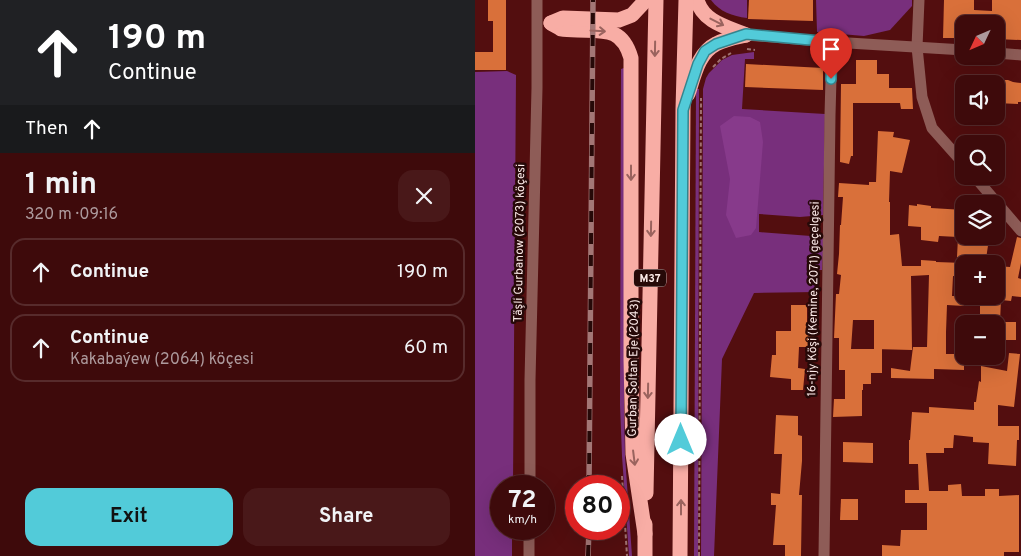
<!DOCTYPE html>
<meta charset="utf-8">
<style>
body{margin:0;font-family:Overpass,sans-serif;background:#491819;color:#f1f3f6;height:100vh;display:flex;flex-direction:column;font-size:19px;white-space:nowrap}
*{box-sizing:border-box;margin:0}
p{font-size:16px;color:#ad9a9d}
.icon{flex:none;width:28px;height:28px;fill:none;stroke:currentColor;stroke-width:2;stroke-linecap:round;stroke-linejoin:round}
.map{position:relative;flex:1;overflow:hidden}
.details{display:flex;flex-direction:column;background:#3e0a0b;width:475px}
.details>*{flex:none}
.guide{background:#202124;color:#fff;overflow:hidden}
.needle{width:32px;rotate:226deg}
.controls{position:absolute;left:480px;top:15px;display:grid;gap:10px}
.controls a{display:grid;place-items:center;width:50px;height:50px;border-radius:10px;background:#3e0a0b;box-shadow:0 5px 20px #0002,0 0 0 1px #572b2c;font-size:25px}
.speed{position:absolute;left:15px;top:475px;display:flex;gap:10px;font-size:25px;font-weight:700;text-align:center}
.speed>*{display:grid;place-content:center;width:65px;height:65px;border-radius:50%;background:#3e0a0b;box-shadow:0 5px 20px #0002,0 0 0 1px #572b2c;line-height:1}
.speed small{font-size:12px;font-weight:400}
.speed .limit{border:8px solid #d22;background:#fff;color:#111}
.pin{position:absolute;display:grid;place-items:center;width:42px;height:42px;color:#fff;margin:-51px -21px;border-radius:50% 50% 50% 0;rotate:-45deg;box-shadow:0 0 5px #0007}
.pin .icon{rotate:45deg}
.me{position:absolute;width:55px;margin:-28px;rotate:0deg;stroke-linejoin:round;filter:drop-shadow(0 0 4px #0008)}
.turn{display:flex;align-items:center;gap:18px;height:105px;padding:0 25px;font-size:22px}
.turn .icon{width:65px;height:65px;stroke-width:2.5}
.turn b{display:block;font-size:35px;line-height:42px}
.then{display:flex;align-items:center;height:48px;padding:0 25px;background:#0003;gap:10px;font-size:19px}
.round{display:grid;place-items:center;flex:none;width:52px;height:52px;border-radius:15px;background:#491819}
.summary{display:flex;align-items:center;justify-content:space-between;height:85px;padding:0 25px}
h1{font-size:30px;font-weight:700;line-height:38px}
.cta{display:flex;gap:10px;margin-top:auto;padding:10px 25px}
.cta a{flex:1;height:58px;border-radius:15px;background:#52cbd9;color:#111;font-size:20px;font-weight:700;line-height:58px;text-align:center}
.cta a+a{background:#491819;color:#f1f3f6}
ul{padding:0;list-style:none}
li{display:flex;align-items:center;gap:15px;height:68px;margin:0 10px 8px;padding:0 15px;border:2px solid #572b2c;border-radius:15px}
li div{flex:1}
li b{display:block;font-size:19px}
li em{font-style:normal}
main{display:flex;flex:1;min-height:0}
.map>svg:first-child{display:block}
</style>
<main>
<section class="details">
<div class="guide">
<div class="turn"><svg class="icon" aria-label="ahead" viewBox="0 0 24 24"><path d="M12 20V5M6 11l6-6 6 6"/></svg><div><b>190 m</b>Continue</div></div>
<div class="then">Then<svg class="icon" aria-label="ahead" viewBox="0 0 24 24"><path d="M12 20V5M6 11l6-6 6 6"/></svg></div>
</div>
<div class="summary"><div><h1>1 min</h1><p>320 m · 09:16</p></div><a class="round"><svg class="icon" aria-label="close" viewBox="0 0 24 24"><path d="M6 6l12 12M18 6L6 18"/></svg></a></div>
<ul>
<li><svg class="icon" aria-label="ahead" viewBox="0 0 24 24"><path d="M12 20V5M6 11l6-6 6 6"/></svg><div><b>Continue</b></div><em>190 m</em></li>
<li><svg class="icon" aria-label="ahead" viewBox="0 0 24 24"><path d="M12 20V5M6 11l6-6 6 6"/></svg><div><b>Continue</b><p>Kakabaýew (2064) köçesi</p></div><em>60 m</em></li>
</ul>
<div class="cta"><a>Exit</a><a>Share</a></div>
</section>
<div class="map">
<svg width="546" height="556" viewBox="0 0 546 556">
<rect width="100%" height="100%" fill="#530e0f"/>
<g fill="#782f7c">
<path d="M236,0H272V18C257,16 245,12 236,0Z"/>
<polygon points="341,0 437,0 437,6 415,30 389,36 342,32"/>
<polygon points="279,52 279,59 270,59 267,109 350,114 348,215 325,217 284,214 284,232 349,237 347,270 336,270 334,283 343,285 342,292 279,293 247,359 239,556 226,556 228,89 231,78 234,73 247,60 257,55"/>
<polygon points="149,68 150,80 149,405 150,456 157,556 154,556 147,456 145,405 146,69"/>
<polygon points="32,71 41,75 38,486 26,486 26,529 37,529 37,556 0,556 0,72"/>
<polygon points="221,89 224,89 223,556 219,556"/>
</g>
<polygon fill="#873a8b" points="259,116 275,117 285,122 288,142 281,228 276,235 261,238 251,215 255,179 245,126"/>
<g fill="#d9703a">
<polygon points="13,0 31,0 31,70 0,70 0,52 18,52 18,21 13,21"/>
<polygon points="274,0 338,0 338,21 273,19"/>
<polygon points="469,0 499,0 499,10 517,11 517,0 546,0 546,40 521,39 521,24 489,24 489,38 468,38"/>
<polygon points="381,60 402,60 402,74 414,74 414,88 437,88 438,109 426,109 425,103 378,103 378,156 376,156 374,164 365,162 366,84 381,84"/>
<polygon points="271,64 348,68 348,90 270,87"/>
<polygon points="530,80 533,80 538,82 546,83 546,102 543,102 543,104 521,103 521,82 528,82"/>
<polygon points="403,131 419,132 418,137 435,140 427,173 415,171 414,202 415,202 415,235 424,234 427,266 446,266 446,260 461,261 461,262 489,263 489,277 478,276 477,296 489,296 489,306 472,305 471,332 471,354 489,354 489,370 459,369 459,379 416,378 416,368 435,371 438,347 452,347 454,275 436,276 437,350 399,349 399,320 378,320 376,349 407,349 407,373 396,373 396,384 388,384 388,390 387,390 387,416 358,417 359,399 370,399 370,370 364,370 364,338 359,338 361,294 364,294 366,275 362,274 364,254 365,225 366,225 368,197 363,197 364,183 394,185 394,182 401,182"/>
<polygon points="442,204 456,206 456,208 489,210 489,236 498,236 514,239 511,259 482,257 483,237 464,236 463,242 446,240 446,227 433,226 434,205 442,206"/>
<polygon points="542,237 546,238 546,263 543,278 546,279 546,297 537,296 536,301 526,300 525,322 541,322 541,340 521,340 521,323 505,323 505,296 521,296 521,266 535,267"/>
<polygon points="316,305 332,305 332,332 339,332 339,347 324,347 323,368 330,369 328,390 316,390 316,379 295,377 297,355 301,355 301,331 316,331"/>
<polygon points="534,353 545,354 539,407 523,405 523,426 544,426 544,440 542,440 541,466 513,464 514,443 498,442 498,437 479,435 478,448 469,448 469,453 451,453 454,491 473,491 473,485 486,484 487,496 510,496 510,489 524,489 524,496 544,495 544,552 529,552 529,556 407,556 407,545 425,546 426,530 452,530 452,503 430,503 430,490 444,490 443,464 434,464 434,440 435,440 437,412 454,413 454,407 499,410 499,402 501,402 504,381 506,382 506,366 532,371"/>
<polygon points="301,415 323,416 323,435 327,436 327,461 324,495 327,495 326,556 310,556 310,545 298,545 301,505 296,505 296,493 305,494 307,454 299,454"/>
<polygon points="368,442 398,443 398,463 368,462"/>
<polygon points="366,499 383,499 383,520 365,520"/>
</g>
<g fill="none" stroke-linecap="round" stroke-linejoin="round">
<g stroke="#9f7170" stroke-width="2" stroke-dasharray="4 2.5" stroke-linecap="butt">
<polyline points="272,49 280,50"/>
<polyline points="238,67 246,59 256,53"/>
<polyline points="147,476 152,556"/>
<polyline points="224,556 226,98"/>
</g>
<g stroke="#8e5c57" stroke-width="11">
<polyline points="444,0 442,47 447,97 457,128 489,164"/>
<polyline points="271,35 357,42 489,50"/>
<polyline points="521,53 546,55"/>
<polyline points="499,176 546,231"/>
<polyline points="55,486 55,380 62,88 62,0"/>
<polyline points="54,556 54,529"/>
<polyline points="349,556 355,115 357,42"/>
</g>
<g stroke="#f8ada5" stroke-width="15">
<path d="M222,0C228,22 252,27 271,35"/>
<path d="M76,23C79,25 83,27 86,29C91,30 97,30 102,30C129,31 147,27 156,58V359L158,454L170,534"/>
<polyline points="76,23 88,18 144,20 157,15 171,0"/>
<path d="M213,94C219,76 223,53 241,44C250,39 262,37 271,35"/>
<polyline points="171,493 181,0"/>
<polyline points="170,556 170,524"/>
<polyline points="205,556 208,109 211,0"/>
</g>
<g stroke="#a37776" stroke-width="5.5">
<g id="rail">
<polyline points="114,486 118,0"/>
<polyline points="113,556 114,529"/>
</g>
</g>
<use href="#rail" stroke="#260908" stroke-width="4" stroke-dasharray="11" stroke-linecap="butt"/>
</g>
<defs><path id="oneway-shaft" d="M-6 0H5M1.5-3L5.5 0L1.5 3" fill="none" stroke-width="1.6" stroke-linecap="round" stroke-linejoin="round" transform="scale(1.25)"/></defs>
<g stroke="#9a635e">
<use href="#oneway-shaft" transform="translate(242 22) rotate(27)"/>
<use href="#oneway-shaft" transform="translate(123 31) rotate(3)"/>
<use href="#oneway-shaft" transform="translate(180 49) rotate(91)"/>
<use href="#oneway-shaft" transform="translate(156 173) rotate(90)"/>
<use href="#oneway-shaft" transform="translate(176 229) rotate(91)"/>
<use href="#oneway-shaft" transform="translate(173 391) rotate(91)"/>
<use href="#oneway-shaft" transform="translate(159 458) rotate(83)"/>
<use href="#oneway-shaft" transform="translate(206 507) rotate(-90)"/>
</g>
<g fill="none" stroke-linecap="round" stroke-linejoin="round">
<g stroke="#35848d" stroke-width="12">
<polyline id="route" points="206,440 208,110 223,64 230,51 241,44 271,34 357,42 356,79"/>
</g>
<use href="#route" stroke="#52cbd9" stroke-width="9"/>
</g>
<g text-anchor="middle" stroke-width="5" stroke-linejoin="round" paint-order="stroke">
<rect fill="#260908" stroke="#bca6a5" stroke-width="1" x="159" y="269.5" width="32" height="17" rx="4"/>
<g font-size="11" font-weight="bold" fill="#fceae8">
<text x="175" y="282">M37</text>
</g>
<g font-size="12" fill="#fceae8" stroke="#260908">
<text transform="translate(44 243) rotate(-89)" y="4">Täşli Gurbanow (2073) köçesi</text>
<text transform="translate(338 299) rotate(-89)" y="4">16-njy Köşi (Kemine, 2071) geçelgesi</text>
<text transform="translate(158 368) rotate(-89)" y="4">Gurban Soltan Eje (2043)</text>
</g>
</g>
</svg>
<div class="controls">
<a><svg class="needle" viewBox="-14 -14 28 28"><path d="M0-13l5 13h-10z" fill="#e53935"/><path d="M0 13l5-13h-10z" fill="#ad9a9d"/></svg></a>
<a><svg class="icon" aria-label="sound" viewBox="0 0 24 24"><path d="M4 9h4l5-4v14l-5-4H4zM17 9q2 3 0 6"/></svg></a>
<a><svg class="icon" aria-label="search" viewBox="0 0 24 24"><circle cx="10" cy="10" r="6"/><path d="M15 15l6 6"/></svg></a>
<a><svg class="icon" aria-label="layers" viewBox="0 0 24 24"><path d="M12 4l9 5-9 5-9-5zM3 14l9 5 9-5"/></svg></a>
<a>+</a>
<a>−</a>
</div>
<div class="speed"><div>72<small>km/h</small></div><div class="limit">80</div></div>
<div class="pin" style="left:356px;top:79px;background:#d93025"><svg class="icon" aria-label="arrive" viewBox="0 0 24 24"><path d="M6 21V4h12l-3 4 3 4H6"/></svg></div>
<svg class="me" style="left:206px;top:440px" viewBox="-20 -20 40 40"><circle r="19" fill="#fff"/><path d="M0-13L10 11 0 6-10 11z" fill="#52cbd9"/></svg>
</div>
</main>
